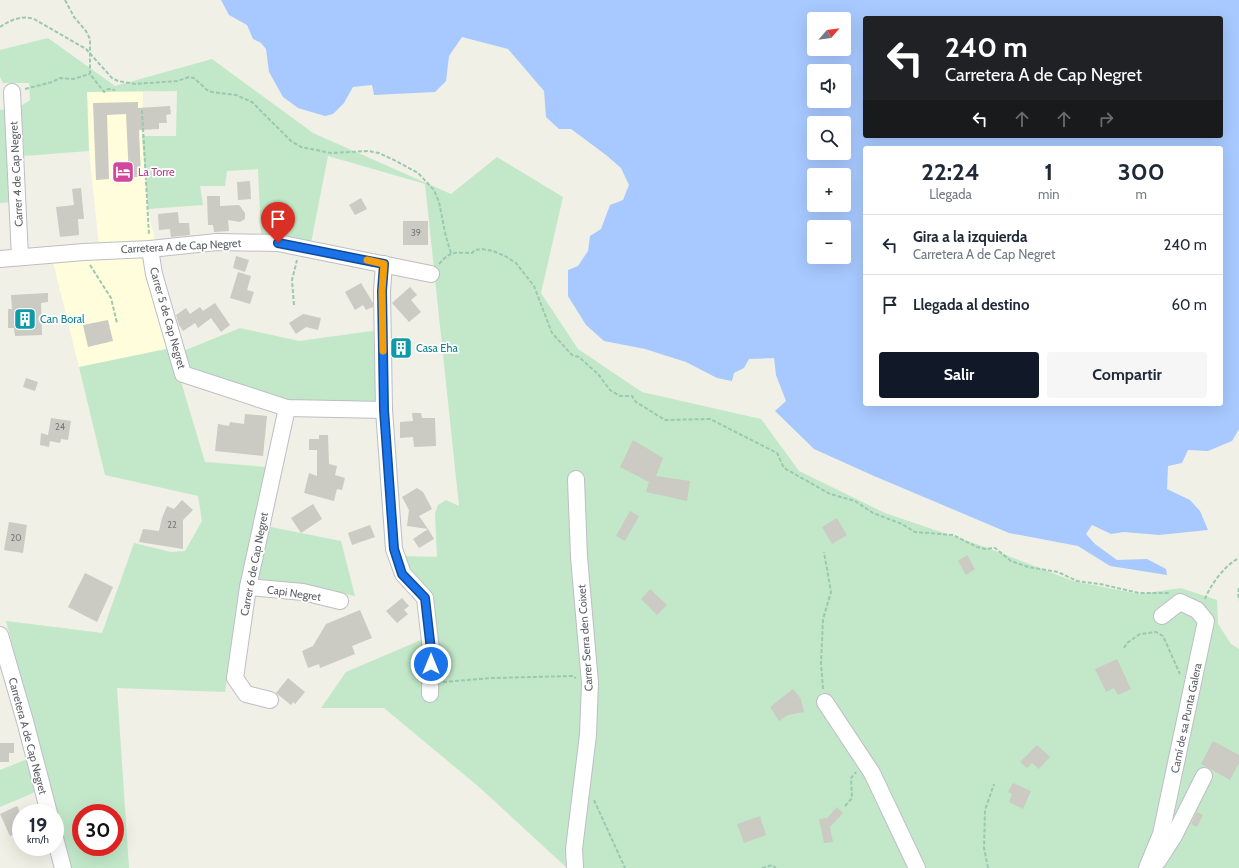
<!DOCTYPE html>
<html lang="es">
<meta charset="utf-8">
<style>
body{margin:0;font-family:Cabin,sans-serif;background:#f6f6f7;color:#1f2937;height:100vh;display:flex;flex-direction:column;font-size:15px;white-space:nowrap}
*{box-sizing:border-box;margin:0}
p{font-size:13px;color:#747a83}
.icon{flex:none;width:22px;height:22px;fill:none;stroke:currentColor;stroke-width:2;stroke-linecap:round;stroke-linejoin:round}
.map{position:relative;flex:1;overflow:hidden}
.sheet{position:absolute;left:863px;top:146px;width:360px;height:260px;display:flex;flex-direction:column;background:#fff;border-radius:4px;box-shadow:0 4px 16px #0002}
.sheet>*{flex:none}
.guide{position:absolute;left:863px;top:16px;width:360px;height:122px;border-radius:4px;box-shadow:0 4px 16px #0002;background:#202124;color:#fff;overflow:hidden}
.needle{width:26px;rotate:62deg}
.buttons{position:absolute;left:807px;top:12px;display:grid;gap:8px}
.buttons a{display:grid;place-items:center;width:44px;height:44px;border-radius:4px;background:#fff;box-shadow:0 4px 16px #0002;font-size:20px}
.speed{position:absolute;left:12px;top:804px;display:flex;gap:8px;font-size:20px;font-weight:700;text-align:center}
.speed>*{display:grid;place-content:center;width:52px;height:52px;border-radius:50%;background:#fff;box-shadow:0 4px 16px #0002;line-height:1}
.speed small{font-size:10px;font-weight:400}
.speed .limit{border:6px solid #d22;background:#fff;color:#111}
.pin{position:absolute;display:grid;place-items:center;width:34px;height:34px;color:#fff;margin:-41px -17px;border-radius:50% 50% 50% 0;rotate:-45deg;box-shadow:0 0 4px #0007}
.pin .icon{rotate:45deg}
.me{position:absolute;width:44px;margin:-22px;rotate:0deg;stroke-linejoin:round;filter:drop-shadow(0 0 3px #0008)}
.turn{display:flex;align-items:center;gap:14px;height:84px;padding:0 16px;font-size:18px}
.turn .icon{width:52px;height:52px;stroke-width:2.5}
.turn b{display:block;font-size:28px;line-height:34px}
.lanes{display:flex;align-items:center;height:38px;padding:0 16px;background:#0003;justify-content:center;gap:20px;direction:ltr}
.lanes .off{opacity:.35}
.eta{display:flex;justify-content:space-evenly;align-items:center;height:68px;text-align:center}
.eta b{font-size:24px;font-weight:700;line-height:28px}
.button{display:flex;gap:8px;margin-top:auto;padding:8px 16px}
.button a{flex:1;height:46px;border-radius:4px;background:#111827;color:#fff;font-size:16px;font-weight:700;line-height:46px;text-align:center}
.button a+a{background:#f6f6f7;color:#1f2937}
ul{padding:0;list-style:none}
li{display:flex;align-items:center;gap:12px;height:60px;padding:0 16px;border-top:1px solid #e0e1e3}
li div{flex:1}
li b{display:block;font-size:15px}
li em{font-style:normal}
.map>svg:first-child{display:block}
</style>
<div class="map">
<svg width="1239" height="868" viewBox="0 0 1239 868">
<rect width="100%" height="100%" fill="#f0f0e6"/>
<polygon fill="#fffddc" points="143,90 142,136 148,209 158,254 171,348 79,367 53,262 100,256 89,151 87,92"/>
<g fill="#c2e8c9" fill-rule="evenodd">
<polygon points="48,38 115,86 212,59 313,133 451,194 497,157 563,197 541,293 578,349 642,392 761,419 799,471 885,513 985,547 1073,581 1139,594 1181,588 1217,600 1218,624 1231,644 1239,649 1239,868 567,868 479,787 384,708 321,708 346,672 435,634 403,556 437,557 435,514 438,505 446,500 459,506 425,184 328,156 311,243 261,236 258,169 227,171 225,186 200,186 203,205 148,209 142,136 176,136 177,91 87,92 89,151 24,156 21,106 30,100 29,83 3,83 0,77 0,50"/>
<polygon points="9,109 15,202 0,203 0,110"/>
<polygon points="240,328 299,341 379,330 381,404 294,403 193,371 187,365 183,351"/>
<path d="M171,348L205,462L268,467L256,524L341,541L355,596L244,576L225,692L117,688L129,868H70L6,621L102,633L134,543L171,552L185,551L202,521L198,496L105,475L79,367ZM81,813H115V847H81Z"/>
<polygon points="30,758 38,791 0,807 0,770"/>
</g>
<path fill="#a7c9ff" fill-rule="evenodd" d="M221,0H1239V429L1232,441L1208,451L1188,450L1182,463L1168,466L1167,489L1190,500L1200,511L1208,530L1159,535L1124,532L1111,534L1092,525L1086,534L1095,544L1117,560L1147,559L1166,569L1167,575L1110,566L1078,546L1009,533L874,476L814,449L775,411L786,401L776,375L774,358L749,359L744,368L734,373L732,381L717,378L686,362L645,349L604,341L586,325L568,296V270L578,266L588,251L590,236L601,229L610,205L623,200L629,185L621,168L606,155L571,129H559L546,117L544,91L508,49L462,37L449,56L446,81L435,92L374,95L372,85L353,87L344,103L333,114L325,116L298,108L283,97L269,72L266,49L261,43L253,39L247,25L229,15ZM865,18H1221V136H865ZM814,19H844V49H814ZM814,71H844V101H814ZM814,123H844V153H814ZM865,148H1221V404H865ZM814,175H844V205H814ZM814,227H844V257H814Z"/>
<g fill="#cbcac3">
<polygon points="138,102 138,108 170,106 171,114 166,115 167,123 159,123 159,129 139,130 141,177 129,177 126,114 107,115 109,179 96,180 93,103"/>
<polygon points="250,181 251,199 238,200 237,182"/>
<polygon points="81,188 84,219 78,219 79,235 60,237 56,207 74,205 72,189"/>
<polygon points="207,196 220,196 220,206 239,205 245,213 245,219 240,222 228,220 229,231 214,232 213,225 208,225"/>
<polygon points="361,198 367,209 355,215 349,205"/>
<polygon points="178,212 179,223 189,223 190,235 171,237 170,229 159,230 158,214"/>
<rect x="403" y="221" width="25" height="24"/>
<polygon points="236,256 249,260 245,272 233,268"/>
<polygon points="238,272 251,276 247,290 254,292 250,304 230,298"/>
<polygon points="361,283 373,303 373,307 366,310 363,305 355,310 345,292"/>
<polygon points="410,287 417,295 411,300 421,312 409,322 392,303"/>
<polygon points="48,293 48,302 41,303 42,335 15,336 14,328 8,328 8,309 12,309 11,295"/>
<polygon points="215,303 230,325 221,332 211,318 198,328 195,323 183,331 179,325 176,315 186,308 190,314 200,307 203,311"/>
<polygon points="303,314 321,318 318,330 306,327 296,334 289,323"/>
<polygon points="108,320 113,341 88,347 83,325"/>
<polygon points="401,337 408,350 399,355 392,342"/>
<polygon points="26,378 38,382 35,391 23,387"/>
<polygon points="412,413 421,413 422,418 435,418 436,446 414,447 413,437 400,438 400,422 413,421"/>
<polygon points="245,414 267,416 263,456 215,451 218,424 229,426 230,422 244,424"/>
<polygon points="51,418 71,421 68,440 61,439 60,443 50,441 49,447 40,445 41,433 48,435"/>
<polygon points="319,435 328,435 329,464 337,466 335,475 345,478 342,490 337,489 334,501 304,493 309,473 317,476 317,450 309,450 309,439 319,439"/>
<polygon points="633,440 663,458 656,476 690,481 687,501 646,492 649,482 620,467"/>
<polygon points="417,488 423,492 432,509 419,516 428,529 407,526 409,510 402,497"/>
<polygon points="182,500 193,510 183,520 183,549 139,542 143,529 159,531 162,518 167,506 174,509"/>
<polygon points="313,504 322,519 301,533 291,518"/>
<polygon points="630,511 639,516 625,541 616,536"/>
<polygon points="837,518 847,535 832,544 822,527"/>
<polygon points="9,522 27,525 23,553 4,550"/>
<polygon points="370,525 375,537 352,545 348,533"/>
<polygon points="428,529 434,539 419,548 413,539"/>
<polygon points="967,555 975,569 966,575 958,561"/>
<polygon points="85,573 113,587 97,622 68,607"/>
<polygon points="650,589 667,605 657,615 641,599"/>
<polygon points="402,598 409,606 404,610 408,614 397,623 386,611"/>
<polygon points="360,610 372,638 352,646 355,654 320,668 319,664 308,668 302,651 313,646 326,624"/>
<polygon points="1117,659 1131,689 1118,695 1114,688 1106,692 1095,669"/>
<polygon points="288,678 305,692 295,704 293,702 291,705 276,693"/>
<polygon points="793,689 801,699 804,712 788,715 779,721 770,707"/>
<polygon points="1213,741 1239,755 1239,763 1230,780 1201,764"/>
<polygon points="0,743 14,743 14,753 9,753 9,762 0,762"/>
<polygon points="1037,745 1050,757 1039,769 1032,763 1027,768 1020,762"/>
<polygon points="1013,783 1031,791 1023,809 1009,802 1012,794 1008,792"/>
<polygon points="17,806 21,814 21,832 10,836 0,814"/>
<polygon points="837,807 843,813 830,827 833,842 824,843 819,819 827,818"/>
<polygon points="1197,812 1203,815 1197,827 1191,824"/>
<polygon points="760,816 766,835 744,843 737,824"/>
</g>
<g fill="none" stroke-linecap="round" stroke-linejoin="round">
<g stroke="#bdbec4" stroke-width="18">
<g id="minor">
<polyline points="12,92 20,257"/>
<polyline points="150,249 154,274 183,374 287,408 384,410"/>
<polyline points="0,259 84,252 150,249 217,242 278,243 431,274"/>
<polyline points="384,264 382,291 384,410 394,549 403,574 425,598 431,650 430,694"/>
<polyline points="248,587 303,592 340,601"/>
<polyline points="0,635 25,721 49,813"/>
<polyline points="270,700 246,694 235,678 248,587 287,408"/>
<polyline points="825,702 872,773 917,868"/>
<polyline points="55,838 63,868"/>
<polyline points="1158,861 1174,836 1204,776"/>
<polyline points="575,868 574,849 588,735 590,683 579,557 576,479"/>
<polyline points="1147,868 1161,834 1206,621 1197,610 1180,602 1162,616"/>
</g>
</g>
<g stroke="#9bc9b0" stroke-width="2" stroke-dasharray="4 2" stroke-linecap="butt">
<polyline points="65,0 74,17 86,31 90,39 90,74 104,92 108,89 115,90"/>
<path d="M0,27C10,20 22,15 34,19L86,49L112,78L118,81L135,84L177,81L189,77L194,78L207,90L212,92L236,95L252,102L291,141L301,147L331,153L368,151L379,153L396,161L418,173L434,190L439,202L446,237L451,253"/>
<polyline points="25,89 52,82 60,78 73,79 90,74"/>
<polyline points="142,110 149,235"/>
<path d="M439,264C451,250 455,253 472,253L475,250L482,249L493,251L505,256L516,263L534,286L552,333L572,355L579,357L598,374L610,390L620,396H632L636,402L665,420L710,419L777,453L784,468L830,494L855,501L873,513L902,524L915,532L953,535L977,547L985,549L995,548L1011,561L1028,567L1058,572L1077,581L1100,584L1139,593H1170"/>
<polyline points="90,265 111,298 117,323"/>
<polyline points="294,305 292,280 297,260"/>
<polyline points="1239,588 1238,593 1239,600"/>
<path d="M1205,599C1211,584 1224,566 1239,558"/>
<polyline points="1124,648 1127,643 1140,634 1156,632 1163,636 1180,674"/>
<polyline points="443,682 492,678 572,676 576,678"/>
<polyline points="823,689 821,663 823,619 831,592 824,552"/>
<polyline points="594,800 625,868"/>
<polyline points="845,806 852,798 851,778 856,772"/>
<polyline points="762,868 772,865 776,868"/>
<polyline points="988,868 984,848 985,810 994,784"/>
</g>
<use href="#minor" stroke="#fff" stroke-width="16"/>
</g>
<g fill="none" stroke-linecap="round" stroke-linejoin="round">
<g stroke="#114b97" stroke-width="10">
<polyline id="route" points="278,243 384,264 382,291 384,410 394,549 402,574 425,598 431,650 431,664"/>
</g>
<use href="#route" stroke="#1a73e8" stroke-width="7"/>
<polyline stroke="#f59e0b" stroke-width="7" points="367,260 384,264 382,291 383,351"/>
</g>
<defs>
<g id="hotel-square" transform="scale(1.15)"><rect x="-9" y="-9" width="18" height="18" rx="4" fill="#d1479c" stroke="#fff"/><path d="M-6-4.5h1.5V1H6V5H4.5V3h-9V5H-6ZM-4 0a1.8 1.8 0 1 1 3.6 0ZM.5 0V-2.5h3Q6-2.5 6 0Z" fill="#fff"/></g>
<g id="building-square" transform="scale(1.15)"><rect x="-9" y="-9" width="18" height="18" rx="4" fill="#0f9aa8" stroke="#fff"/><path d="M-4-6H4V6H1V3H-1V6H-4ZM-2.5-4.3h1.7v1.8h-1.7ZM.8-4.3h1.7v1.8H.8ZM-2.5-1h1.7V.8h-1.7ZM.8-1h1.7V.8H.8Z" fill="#fff"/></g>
</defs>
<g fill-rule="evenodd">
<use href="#hotel-square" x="123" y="172"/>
<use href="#building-square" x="25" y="319"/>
<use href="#building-square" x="401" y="348"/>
</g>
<g text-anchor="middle" stroke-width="3.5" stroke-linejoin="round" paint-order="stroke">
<g font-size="9" fill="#787a7d">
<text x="416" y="236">39</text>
<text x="60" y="430">24</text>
<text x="172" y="528">22</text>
<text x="16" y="541">20</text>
</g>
<g font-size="11" fill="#b23c85" stroke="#fff" text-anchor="start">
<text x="138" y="176">La Torre</text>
</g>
<g font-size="11" fill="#5d6066" stroke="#fff">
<text transform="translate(16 174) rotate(-93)" y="4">Carrer 4 de Cap Negret</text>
<text transform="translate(181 246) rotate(-3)" y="4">Carretera A de Cap Negret</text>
<text transform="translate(168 318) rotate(74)" y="4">Carrer 5 de Cap Negret</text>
<text transform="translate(254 564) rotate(-79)" y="4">Carrer 6 de Cap Negret</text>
<text transform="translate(294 593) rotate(8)" y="4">Capi Negret</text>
<text transform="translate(585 638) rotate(-94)" y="4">Carrer Serra den Coixet</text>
<text transform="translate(1186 718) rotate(-78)" y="4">Camí de sa Punta Galera</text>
<text transform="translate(28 736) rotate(75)" y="4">Carretera A de Cap Negret</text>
</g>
<g font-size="11" fill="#0d838f" stroke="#fff" text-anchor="start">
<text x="40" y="323">Can Boral</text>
<text x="416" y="352">Casa Eha</text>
</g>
</g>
</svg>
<div class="buttons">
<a><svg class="needle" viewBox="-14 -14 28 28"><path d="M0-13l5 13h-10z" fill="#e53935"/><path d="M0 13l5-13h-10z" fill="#747a83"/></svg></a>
<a><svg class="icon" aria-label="sound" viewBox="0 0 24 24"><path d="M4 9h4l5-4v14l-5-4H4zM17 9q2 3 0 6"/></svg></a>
<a><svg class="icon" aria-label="search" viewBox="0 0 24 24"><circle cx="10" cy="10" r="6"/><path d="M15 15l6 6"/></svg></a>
<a>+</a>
<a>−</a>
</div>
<div class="speed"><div>19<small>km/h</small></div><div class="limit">30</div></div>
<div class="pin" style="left:278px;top:243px;background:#d93025"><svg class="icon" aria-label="arrive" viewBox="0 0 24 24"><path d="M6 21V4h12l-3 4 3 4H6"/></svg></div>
<svg class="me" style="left:431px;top:664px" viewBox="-20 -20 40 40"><circle r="17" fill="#1a73e8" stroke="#fff" stroke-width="3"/><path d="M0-11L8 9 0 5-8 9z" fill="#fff"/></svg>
<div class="guide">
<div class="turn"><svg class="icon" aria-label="left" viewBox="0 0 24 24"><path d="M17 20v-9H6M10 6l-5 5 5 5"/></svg><div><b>240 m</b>Carretera A de Cap Negret</div></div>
<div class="lanes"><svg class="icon" aria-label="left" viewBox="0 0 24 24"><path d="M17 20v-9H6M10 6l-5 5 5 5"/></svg><svg class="icon off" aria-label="ahead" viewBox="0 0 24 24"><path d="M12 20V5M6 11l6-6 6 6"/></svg><svg class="icon off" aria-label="ahead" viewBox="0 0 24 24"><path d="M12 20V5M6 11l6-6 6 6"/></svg><svg class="icon off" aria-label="right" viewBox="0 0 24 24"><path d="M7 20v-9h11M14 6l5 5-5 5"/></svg></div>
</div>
<section class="sheet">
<div class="eta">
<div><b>22:24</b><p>Llegada</p></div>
<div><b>1</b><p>min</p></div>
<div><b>300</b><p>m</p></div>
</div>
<ul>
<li><svg class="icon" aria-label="left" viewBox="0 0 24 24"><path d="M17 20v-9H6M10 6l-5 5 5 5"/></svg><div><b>Gira a la izquierda</b><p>Carretera A de Cap Negret</p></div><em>240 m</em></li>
<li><svg class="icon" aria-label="arrive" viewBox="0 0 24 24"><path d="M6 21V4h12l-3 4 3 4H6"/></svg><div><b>Llegada al destino</b></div><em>60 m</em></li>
</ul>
<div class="button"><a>Salir</a><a>Compartir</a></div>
</section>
</div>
